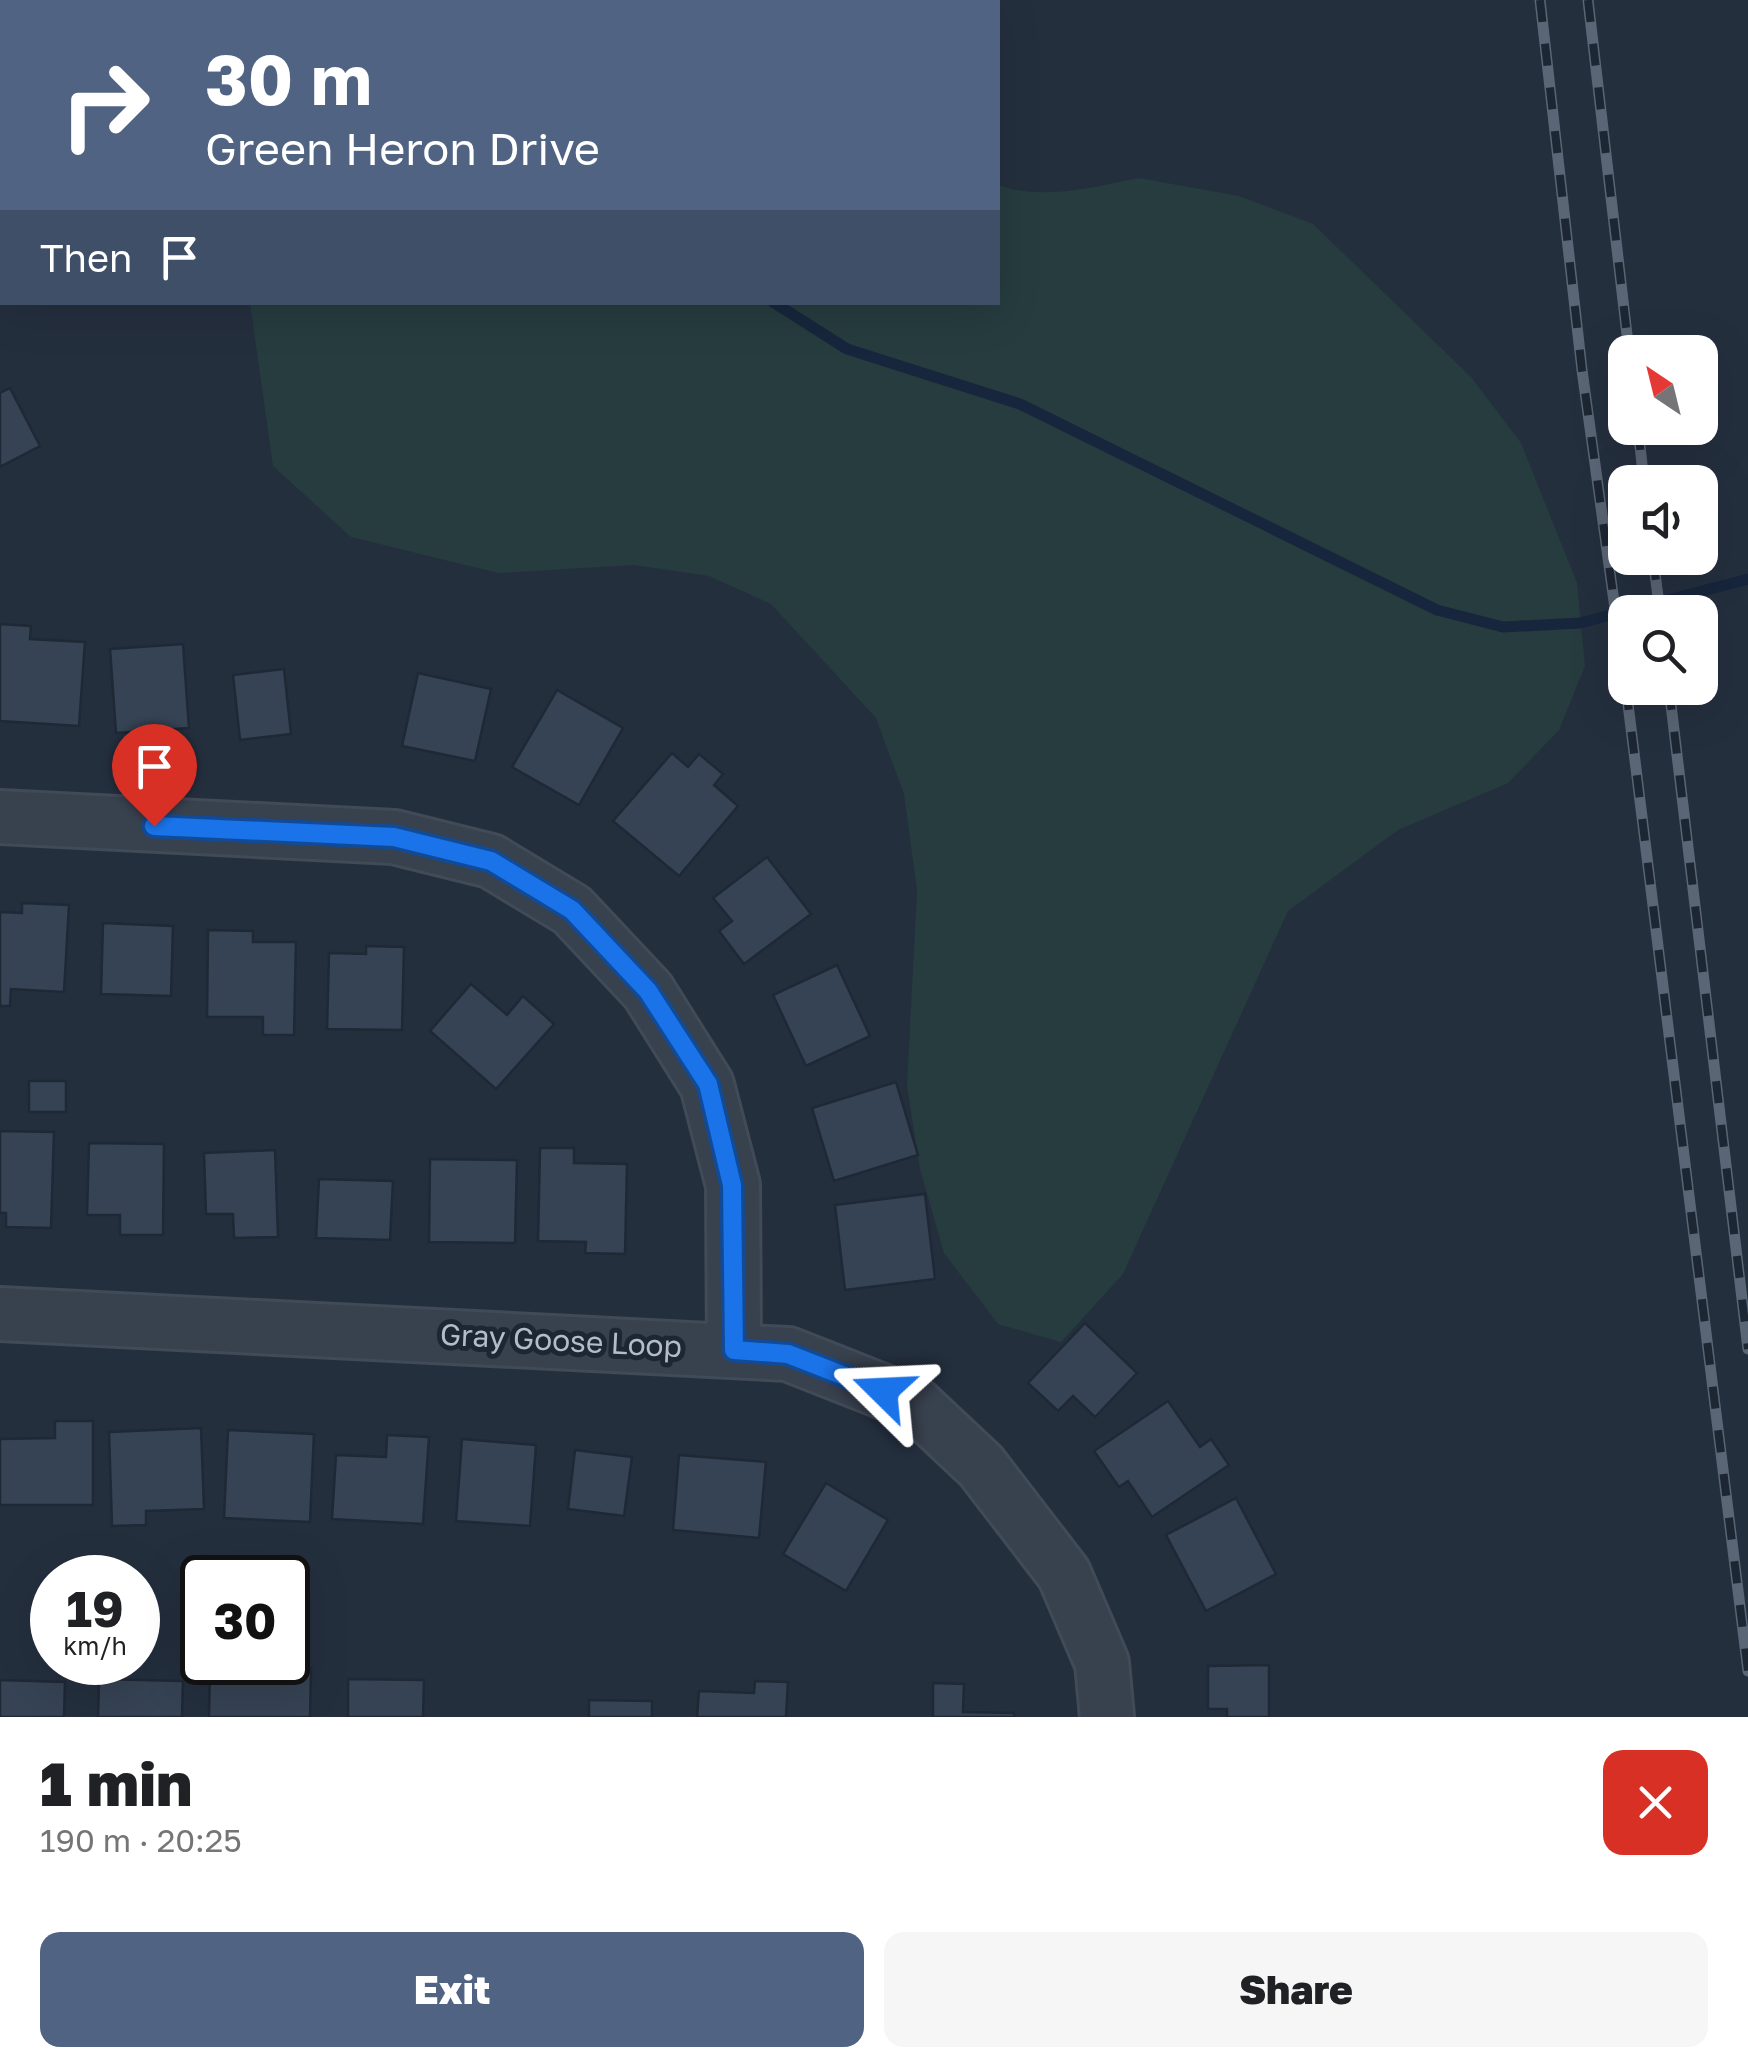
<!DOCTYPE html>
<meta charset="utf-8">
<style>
body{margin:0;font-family:"Golos Text",sans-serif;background:#f6f6f6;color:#202124;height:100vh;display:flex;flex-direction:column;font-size:38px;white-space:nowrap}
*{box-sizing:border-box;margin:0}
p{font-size:32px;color:#757577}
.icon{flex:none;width:55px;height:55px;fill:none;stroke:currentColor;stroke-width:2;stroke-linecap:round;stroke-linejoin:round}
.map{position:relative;height:1717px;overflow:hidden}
.details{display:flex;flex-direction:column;background:#fff;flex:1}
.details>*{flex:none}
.top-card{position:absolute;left:0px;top:0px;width:1000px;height:305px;box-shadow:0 10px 40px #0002;background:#506383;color:#fff;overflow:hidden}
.needle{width:65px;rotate:325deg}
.controls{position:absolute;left:1608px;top:335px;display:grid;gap:20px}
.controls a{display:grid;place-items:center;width:110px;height:110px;border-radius:20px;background:#fff;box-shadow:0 10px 40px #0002;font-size:50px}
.speed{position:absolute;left:30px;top:1555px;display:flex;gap:20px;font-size:50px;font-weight:700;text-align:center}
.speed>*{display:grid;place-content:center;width:130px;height:130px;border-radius:50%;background:#fff;box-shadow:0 10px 40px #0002;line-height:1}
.speed small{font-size:25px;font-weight:400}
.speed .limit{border:5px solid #111;border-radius:15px;background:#fff;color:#111}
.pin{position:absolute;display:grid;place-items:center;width:85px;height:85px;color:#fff;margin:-102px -42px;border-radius:50% 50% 50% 0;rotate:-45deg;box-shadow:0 0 10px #0007}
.pin .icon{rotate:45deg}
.me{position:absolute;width:110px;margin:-55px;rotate:291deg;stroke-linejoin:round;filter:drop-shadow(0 0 8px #0008)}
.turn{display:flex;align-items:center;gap:35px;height:210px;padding:0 40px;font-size:45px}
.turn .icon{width:130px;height:130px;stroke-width:2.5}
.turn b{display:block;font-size:70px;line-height:85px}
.then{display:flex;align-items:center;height:95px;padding:0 40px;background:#0003;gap:20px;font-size:38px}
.round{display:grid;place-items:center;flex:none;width:105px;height:105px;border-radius:20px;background:#f6f6f6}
.head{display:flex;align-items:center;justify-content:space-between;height:170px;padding:0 40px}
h1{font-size:60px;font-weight:800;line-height:75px}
.cta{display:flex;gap:20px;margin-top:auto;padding:20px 40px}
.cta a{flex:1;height:115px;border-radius:20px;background:#506383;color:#fff;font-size:40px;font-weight:800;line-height:115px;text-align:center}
.cta a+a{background:#f6f6f6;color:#202124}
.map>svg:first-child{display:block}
</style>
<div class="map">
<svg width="1748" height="1717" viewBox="0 0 1748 1717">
<rect width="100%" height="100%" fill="#242f3e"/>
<g fill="#263c3f">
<polygon points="0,0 824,0 2,2 2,51"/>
<path d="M1139,178L1239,196L1313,224L1471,377L1521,443L1577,583L1585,666L1559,730L1508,783L1398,830L1288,911L1123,1274L1061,1342L998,1324L944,1253L920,1169L907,1086L917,890L904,794L876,718L771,604L709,576L634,565L498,573L351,537L273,466L250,303L998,302V185C1044,201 1092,187 1139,178Z"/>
</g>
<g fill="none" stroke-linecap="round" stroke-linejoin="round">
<g stroke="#17263c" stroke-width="11">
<polyline points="447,0 450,2"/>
<polyline points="773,302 847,349 1020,404 1437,610 1503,627 1580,623 1748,579"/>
</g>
</g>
<g fill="#364354" stroke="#1f2835" stroke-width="2.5">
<polygon points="10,388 40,446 0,467 0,393"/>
<polygon points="0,624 31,626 30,639 85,642 79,726 0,721"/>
<polygon points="183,644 189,728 116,733 110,649"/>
<polygon points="284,669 291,734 240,740 233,675"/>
<polygon points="418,673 491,689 475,761 402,746"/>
<polygon points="557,690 623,728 579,805 512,767"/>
<polygon points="672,753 688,767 699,754 723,774 714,785 738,806 679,876 613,821"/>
<polygon points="767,857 811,914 744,964 719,931 732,921 713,898"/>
<polygon points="22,903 69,905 64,992 11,989 10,1006 0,1006 0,912 22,913"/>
<polygon points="103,923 173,926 171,996 101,994"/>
<polygon points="208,930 253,931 253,942 296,942 294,1035 263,1035 263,1017 207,1017"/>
<polygon points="366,946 404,947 402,1030 327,1029 329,953 366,954"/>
<polygon points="837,965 870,1036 806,1066 773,995"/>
<polygon points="471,984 507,1015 523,996 554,1024 496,1089 430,1031"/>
<rect x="29" y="1081" width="37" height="31"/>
<polygon points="896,1082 918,1155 834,1181 812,1108"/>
<polygon points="0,1131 54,1132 51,1228 6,1227 6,1213 0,1213"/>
<polygon points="89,1143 164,1144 163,1235 120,1235 120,1215 87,1215"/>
<polygon points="540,1148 574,1148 574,1163 627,1164 625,1254 585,1253 586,1242 538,1241"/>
<polygon points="275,1150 278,1237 234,1238 233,1214 206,1214 204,1153"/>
<polygon points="430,1159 517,1160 515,1243 429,1242"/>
<polygon points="319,1179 393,1181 390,1240 316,1238"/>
<polygon points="925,1194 935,1279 845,1290 835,1205"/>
<polygon points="1085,1323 1137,1373 1095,1417 1073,1396 1058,1411 1028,1383"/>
<polygon points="1168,1401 1200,1447 1211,1439 1229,1465 1152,1517 1128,1481 1119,1487 1094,1451"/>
<polygon points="55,1421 93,1421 93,1505 0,1505 0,1439 55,1438"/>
<polygon points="201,1428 204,1509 146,1511 146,1525 112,1526 109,1432"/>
<polygon points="228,1430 314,1434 310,1522 224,1518"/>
<polygon points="387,1435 429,1437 423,1524 332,1519 336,1455 386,1457"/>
<polygon points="462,1439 536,1445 530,1526 456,1521"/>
<polygon points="575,1450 632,1457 624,1516 568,1509"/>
<polygon points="679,1455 766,1462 759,1538 673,1530"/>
<polygon points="826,1483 888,1520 846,1591 783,1554"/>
<polygon points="1236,1498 1276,1574 1206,1611 1166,1535"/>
<polygon points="1269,1665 1269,1717 1227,1717 1227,1709 1208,1709 1208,1666"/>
<polygon points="210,1666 311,1668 310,1717 209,1717"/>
<polygon points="99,1679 183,1681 182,1717 98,1717"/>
<polygon points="348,1679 424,1680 423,1717 348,1717"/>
<polygon points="0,1680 65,1682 64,1717 0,1717"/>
<polygon points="755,1681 788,1682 786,1717 697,1717 699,1691 754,1693"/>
<polygon points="933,1683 964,1684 963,1712 1014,1713 1014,1717 933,1717"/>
<polygon points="589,1700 652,1701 652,1717 589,1717"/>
</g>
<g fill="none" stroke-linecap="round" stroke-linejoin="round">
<g stroke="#414a57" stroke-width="58">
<g id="minor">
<polyline points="0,817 394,837 491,861 572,910 648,991 707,1085 733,1185 734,1350"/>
<polyline points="0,1314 788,1354 915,1404 981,1466 1064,1574 1102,1663 1107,1717"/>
</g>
</g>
<use href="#minor" stroke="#38414e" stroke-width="52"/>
<g stroke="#5a6575" stroke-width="11">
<g id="rail">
<polyline points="1540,0 1582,370 1625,681"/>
<polyline points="1588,0 1629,352"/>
<polyline points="1638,428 1644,482"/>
<polyline points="1653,558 1660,612"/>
<polyline points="1626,688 1748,1671"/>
<polyline points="1669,688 1748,1349"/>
</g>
</g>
<use href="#rail" stroke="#1d2633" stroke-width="8" stroke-dasharray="22" stroke-linecap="butt"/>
</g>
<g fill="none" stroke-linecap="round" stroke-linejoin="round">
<g stroke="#114b97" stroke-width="25">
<polyline id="route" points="154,826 394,837 491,861 572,910 648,991 708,1084 732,1185 734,1350 788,1354 883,1391"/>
</g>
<use href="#route" stroke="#1a73e8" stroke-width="18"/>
</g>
<g text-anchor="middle" stroke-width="10" stroke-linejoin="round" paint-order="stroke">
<g font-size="30" fill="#b4bcc9" stroke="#1d2633">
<text transform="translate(561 1341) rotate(3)" y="10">Gray Goose Loop</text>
</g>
</g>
</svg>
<div class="controls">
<a><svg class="needle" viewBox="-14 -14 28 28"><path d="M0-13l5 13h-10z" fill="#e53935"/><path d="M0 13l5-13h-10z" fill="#757577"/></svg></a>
<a><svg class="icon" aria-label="sound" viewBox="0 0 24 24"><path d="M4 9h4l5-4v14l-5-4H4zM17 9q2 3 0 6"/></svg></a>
<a><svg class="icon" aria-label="search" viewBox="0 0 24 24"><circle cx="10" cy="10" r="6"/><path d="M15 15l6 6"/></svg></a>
</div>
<div class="speed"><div>19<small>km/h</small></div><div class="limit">30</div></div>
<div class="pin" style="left:154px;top:826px;background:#d93025"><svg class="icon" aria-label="arrive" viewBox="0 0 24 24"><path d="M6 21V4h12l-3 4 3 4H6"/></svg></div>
<svg class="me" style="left:883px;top:1391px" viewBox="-20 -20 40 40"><path d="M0-17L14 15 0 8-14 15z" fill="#1a73e8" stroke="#fff" stroke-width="4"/></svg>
<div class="top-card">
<div class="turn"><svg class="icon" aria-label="right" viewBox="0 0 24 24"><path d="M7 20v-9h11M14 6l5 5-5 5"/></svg><div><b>30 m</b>Green Heron Drive</div></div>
<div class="then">Then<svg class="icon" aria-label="arrive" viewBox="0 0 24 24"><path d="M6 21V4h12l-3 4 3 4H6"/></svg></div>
</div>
</div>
<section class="details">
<div class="head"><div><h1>1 min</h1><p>190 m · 20:25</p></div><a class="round" style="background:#d93025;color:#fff"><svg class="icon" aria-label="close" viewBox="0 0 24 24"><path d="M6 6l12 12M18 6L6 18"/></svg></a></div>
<div class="cta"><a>Exit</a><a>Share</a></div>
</section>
